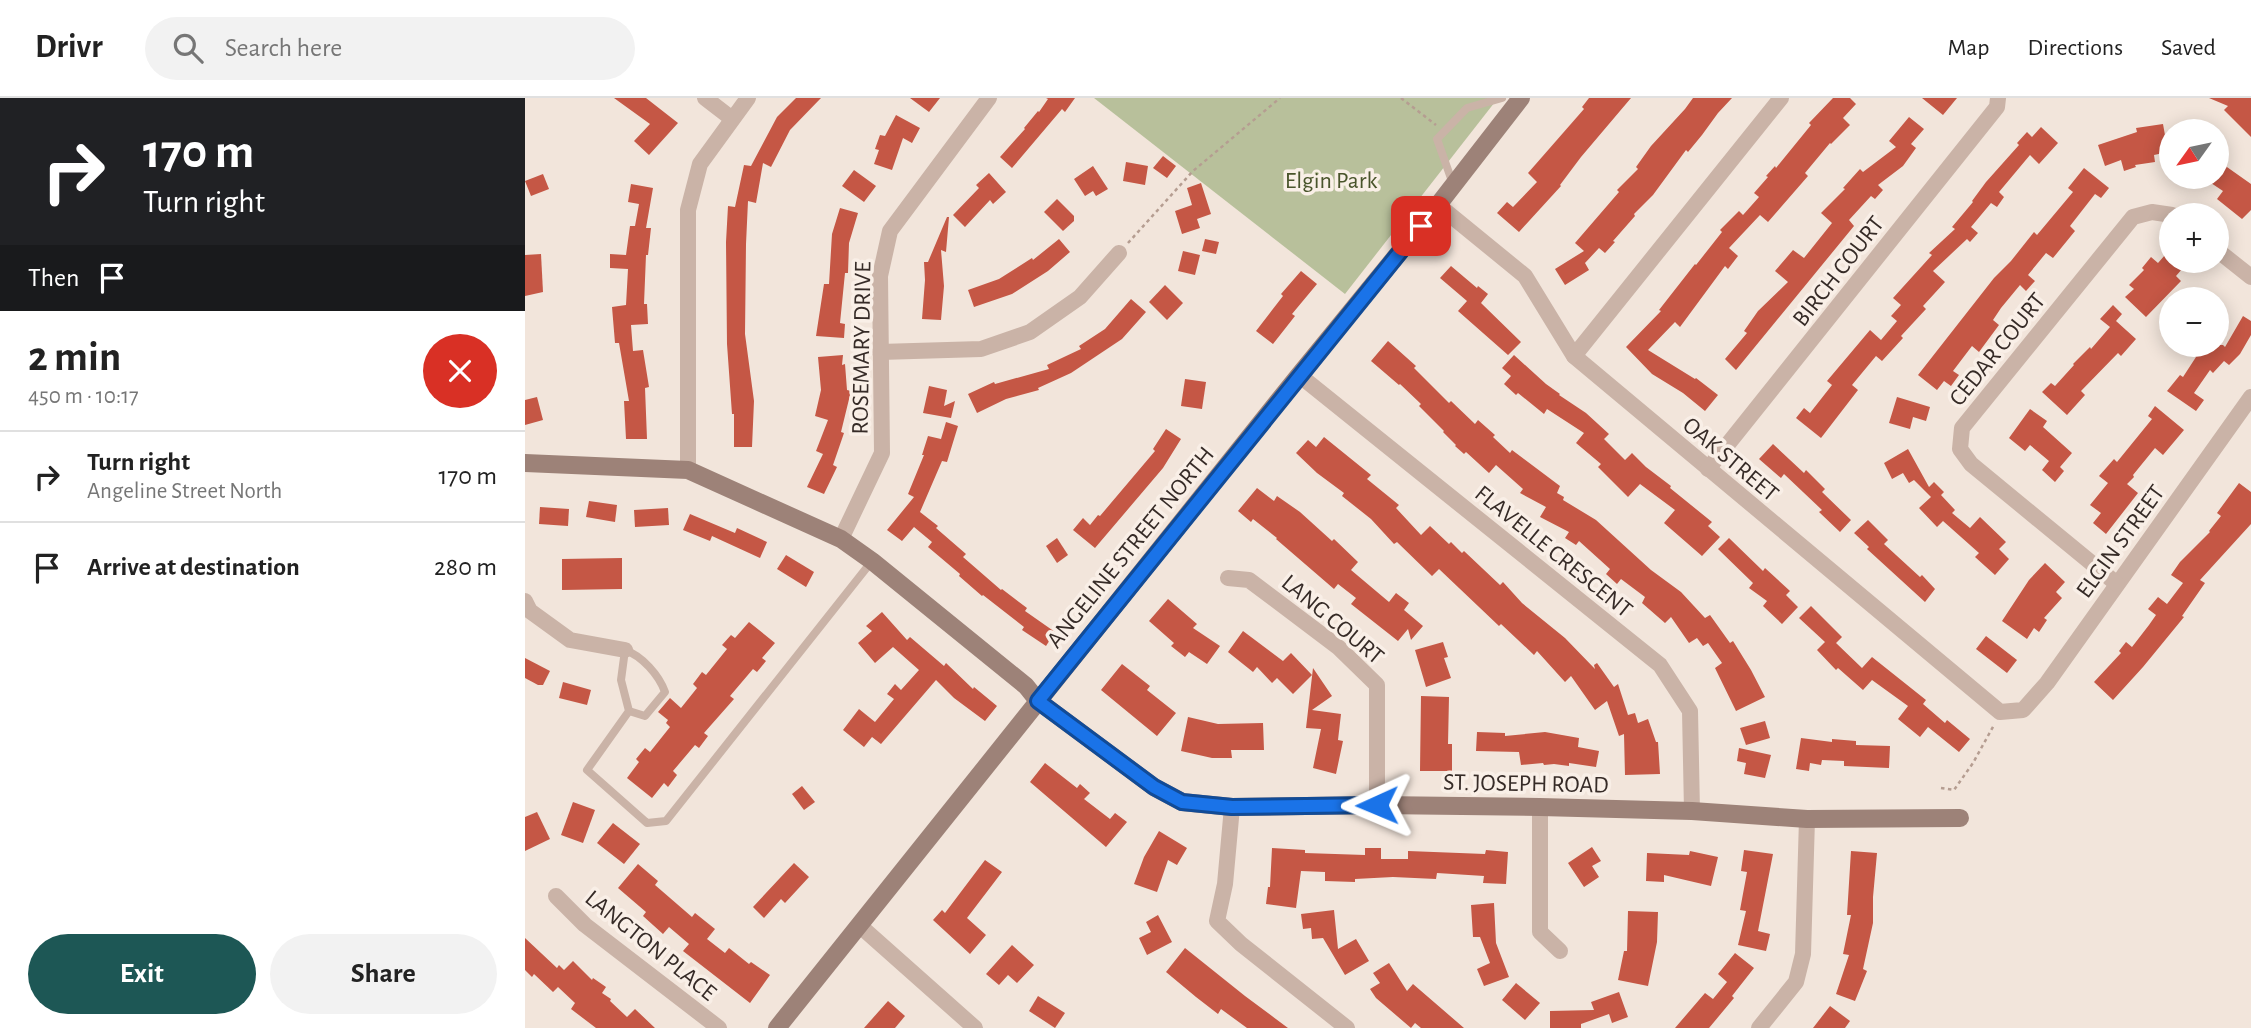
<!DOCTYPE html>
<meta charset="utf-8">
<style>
body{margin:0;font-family:"Alegreya Sans",sans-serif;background:#f2f2f2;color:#222;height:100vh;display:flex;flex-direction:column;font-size:26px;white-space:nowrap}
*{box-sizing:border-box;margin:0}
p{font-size:23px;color:#767676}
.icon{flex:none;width:38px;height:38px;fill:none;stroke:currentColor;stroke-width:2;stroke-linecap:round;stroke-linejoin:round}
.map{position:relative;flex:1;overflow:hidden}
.drawer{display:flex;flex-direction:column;background:#fff;width:525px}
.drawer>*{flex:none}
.hud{background:#202124;color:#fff;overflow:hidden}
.needle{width:46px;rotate:237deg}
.tools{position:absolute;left:1634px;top:21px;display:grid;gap:14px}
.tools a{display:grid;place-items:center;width:70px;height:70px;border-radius:50%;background:#fff;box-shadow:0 4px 18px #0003;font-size:35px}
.pin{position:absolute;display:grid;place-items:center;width:60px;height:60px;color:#fff;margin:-30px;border-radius:14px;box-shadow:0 4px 10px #0006}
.me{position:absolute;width:77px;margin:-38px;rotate:269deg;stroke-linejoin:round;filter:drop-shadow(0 0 5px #0008)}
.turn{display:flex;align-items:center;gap:24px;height:147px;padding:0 28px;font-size:32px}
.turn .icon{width:91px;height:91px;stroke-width:2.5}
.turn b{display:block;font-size:49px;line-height:60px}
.then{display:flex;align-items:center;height:66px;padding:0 28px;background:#0003;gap:14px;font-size:26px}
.round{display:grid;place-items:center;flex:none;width:74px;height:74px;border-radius:37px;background:#f2f2f2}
.head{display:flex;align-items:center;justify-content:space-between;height:119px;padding:0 28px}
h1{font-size:42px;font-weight:700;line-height:52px}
.button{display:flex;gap:14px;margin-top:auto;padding:14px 28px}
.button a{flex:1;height:80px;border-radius:42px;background:#1d5755;color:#fff;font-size:28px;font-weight:700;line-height:80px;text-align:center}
.button a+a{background:#f2f2f2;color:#222}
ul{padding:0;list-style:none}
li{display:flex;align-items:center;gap:21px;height:91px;padding:0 28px;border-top:2px solid #e0e0e0}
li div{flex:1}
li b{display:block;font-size:26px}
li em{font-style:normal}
header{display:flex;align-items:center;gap:42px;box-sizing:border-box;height:98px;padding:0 35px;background:#fff;border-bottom:2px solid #e0e0e0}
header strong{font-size:33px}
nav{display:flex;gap:38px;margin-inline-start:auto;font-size:24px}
.search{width:490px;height:63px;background:#f2f2f2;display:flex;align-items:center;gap:18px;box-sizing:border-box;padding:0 24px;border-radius:38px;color:#767676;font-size:26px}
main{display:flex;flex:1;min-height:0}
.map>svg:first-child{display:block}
</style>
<header>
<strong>Drivr</strong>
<div class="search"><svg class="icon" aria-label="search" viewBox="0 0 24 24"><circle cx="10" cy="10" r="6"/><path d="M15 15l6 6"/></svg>Search here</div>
<nav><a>Map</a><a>Directions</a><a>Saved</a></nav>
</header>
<main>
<section class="drawer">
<div class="hud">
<div class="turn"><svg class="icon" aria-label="right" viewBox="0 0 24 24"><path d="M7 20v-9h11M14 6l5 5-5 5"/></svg><div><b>170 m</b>Turn right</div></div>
<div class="then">Then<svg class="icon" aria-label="arrive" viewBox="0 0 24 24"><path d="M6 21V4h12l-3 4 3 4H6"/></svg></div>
</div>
<div class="head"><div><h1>2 min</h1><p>450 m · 10:17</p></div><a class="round" style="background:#d93025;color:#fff"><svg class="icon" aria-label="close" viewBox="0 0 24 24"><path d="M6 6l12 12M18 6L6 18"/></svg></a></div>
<ul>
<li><svg class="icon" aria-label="right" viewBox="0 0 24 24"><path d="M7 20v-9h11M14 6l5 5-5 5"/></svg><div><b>Turn right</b><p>Angeline Street North</p></div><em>170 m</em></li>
<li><svg class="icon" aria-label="arrive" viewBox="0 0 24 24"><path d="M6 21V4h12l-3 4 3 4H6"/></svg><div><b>Arrive at destination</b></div><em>280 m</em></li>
</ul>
<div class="button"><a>Exit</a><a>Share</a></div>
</section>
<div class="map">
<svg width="1726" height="930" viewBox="0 0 1726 930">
<rect width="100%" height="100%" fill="#f2e5db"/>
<polygon fill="#b8c09b" points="569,0 973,0 820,196"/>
<g fill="#c55745">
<polygon points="89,0 121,0 153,25 124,57 109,43 125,26"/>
<polygon points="271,0 296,0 265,32 246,69 238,65 231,105 223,103 221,146 220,236 229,303 227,349 209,349 209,316 207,316 202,246 201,144 203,108 210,109 219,67 226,68 252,19"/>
<polygon points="385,0 415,0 404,14"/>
<polygon points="521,0 550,0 540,14 537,11 487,70 475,59 500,31 499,30 513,13 514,14 523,1"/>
<polygon points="1064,0 1106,0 1056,59 1035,87 1036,88 994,134 972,115 982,104 988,109 1012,84 1003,75 1059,11 1057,9"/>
<polygon points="1168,0 1207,0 1193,15 1177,37 1163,54 1161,52 1128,97 1109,116 1110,118 1088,143 1090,144 1080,155 1074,150 1060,165 1064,172 1040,187 1030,171 1059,153 1050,145 1094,94 1092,92 1113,71 1111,69 1126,48 1160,11"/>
<polygon points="1308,0 1325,0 1331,6 1318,20 1325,27 1306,46 1305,45 1280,75 1283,78 1243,124 1235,117 1204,150 1213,158 1203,171 1200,168 1155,229 1150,224 1123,252 1170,281 1171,280 1193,297 1180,313 1158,295 1127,276 1101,249 1136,213 1134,212 1170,166 1171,167 1197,134 1195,132 1214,113 1218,117 1234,99 1229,95 1243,79 1241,78 1250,68 1251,70 1286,27 1284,25"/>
<polygon points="1397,0 1432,0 1418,17"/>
<polygon points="1684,0 1726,0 1726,39 1699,12 1703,8"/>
<polygon points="371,17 395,30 387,45 378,40 367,72 349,66 354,52 350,51 355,37 360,38"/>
<polygon points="1384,19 1399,31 1386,46 1391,50 1378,68 1353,87 1358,92 1350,101 1346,98 1324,122 1329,128 1211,272 1200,261 1222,235 1219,233 1233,213 1263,184 1250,173 1268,152 1279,160 1307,125 1296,115 1320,91 1318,90 1335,71 1338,74 1371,49 1364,43"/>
<polygon points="1638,26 1643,54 1629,57 1630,64 1610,67 1611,69 1599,73 1596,62 1580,68 1573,47 1612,34 1611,30"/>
<polygon points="1516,29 1533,45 1514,66 1505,57 1474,94 1479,99 1472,109 1466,105 1446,129 1453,135 1445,144 1442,141 1408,173 1420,184 1398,208 1401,211 1376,238 1378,240 1357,263 1351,258 1327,287 1333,292 1296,340 1271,320 1279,310 1285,315 1307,287 1302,283 1345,232 1356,242 1372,223 1366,218 1376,207 1368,200 1407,157 1404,155 1430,131 1427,129 1448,104 1447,103 1461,84 1494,47 1492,45 1502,34 1507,39"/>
<polygon points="638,58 651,68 642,80 628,70"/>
<polygon points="1692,62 1726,86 1726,112 1717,121 1692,101 1698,93 1677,79 1692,79"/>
<polygon points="601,64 623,68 620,87 598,83"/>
<polygon points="568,68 583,91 571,98 568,93 560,98 549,81"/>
<polygon points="1559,70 1584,90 1576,100 1570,96 1545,128 1550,133 1528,160 1521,155 1503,177 1510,183 1501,193 1495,187 1476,210 1468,222 1474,227 1454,254 1447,248 1428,273 1434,277 1426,288 1419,283 1412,292 1393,277 1469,180 1486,163 1509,134 1512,137 1548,94 1543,90"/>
<polygon points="329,72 351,88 339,104 317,88"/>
<polygon points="464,75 481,94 468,106 465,102 440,129 428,117 454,90 451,87"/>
<polygon points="18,76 24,91 6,98 0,83"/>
<polygon points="676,85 686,116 672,121 675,130 657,136 650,113 667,107 662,90"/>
<polygon points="106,86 128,90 121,130 126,130 123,157 121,157 119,206 122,206 123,226 106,227 108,253 118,252 124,289 120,290 122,341 101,341 99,303 104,303 94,245 90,245 87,209 101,207 103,171 85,170 85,156 101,157 105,128 110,128 114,106 103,104"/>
<polygon points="532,101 549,118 549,123 538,133 519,114"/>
<polygon points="315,110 333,115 324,145 323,175 320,175 315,225 320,226 319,240 291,238 299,186 304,186 307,136"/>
<polygon points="422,119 424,119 421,154 416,152 419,188 416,222 397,221 400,182 399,164 403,164"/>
<polygon points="534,141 545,154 523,173 487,196 449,209 443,192 474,181 507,160 508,162"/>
<polygon points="680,141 694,144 691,156 677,153"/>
<polygon points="1647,149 1647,163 1664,163 1651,178 1656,183 1621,219 1600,199 1609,191 1604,187 1619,172 1617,170 1626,159 1633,165"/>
<polygon points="658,153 675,157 670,177 653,173"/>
<polygon points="16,156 18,194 0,198 0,157"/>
<polygon points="926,168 952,190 953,188 963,196 956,205 996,244 983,257 933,213 942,203 915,180"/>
<polygon points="776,173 792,186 767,216 770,218 748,246 731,233 758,198 756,196"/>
<polygon points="640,187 658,205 642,222 624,204"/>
<polygon points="606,201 621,214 597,241 546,275 513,290 514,292 481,301 452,315 443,296 469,284 470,286 524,271 522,267 556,251 554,248 580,231"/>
<polygon points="1588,207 1597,216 1591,223 1611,241 1596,258 1593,255 1556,293 1560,297 1542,317 1517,294 1526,285 1530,288 1549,267 1548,266 1565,249 1566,251 1585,229 1575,221"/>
<polygon points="1718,218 1726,223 1726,237 1715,256 1704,267 1699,263 1688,275 1685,272 1669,295 1679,302 1671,313 1642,293 1655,277 1658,279 1671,259 1666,255 1673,247 1698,247 1700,249"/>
<polygon points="863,243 891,268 889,270 924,305 926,303 950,326 953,322 970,337 968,339 985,355 987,352 1035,388 1032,395 1039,399 1038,402 1071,422 1126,472 1156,494 1180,520 1185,517 1205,545 1208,543 1226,572 1240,599 1211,613 1190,570 1197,565 1183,545 1178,548 1172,540 1164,545 1146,519 1140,525 1117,505 1120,499 1096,481 1092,486 1081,476 1085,471 1054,443 1051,447 1040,440 1044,434 1015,419 1021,409 995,395 998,391 971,367 964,375 941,354 939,356 930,348 931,347 918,334 919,333 894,308 896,306 875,286 874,287 846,263"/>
<polygon points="318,257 317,267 320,266 322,292 326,293 316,334 319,335 308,367 312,369 299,396 282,389 298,356 291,353 303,322 290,318 296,292 293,259"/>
<polygon points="989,257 1021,286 1035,296 1034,297 1061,315 1084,336 1079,341 1100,362 1107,355 1121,369 1146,388 1145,390 1187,424 1183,428 1195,439 1177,458 1139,425 1150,412 1115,386 1103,399 1073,369 1076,366 1051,345 1059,335 1022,311 1019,316 993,295 991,297 979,286 986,278 977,270"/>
<polygon points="660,281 681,284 677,311 656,308"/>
<polygon points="404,288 422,292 419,308 430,303 426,320 398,315"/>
<polygon points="12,299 18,322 0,327 0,302"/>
<polygon points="1372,299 1405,309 1401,323 1388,319 1385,331 1364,325"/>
<polygon points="1630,308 1659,332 1638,357 1630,350 1608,377 1609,379 1602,386 1613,395 1581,436 1568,425 1576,415 1565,407 1583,385 1574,378 1589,361 1592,364 1627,321 1623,318"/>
<polygon points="1505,311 1522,323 1518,329 1547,355 1535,369 1539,373 1530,384 1517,372 1524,363 1505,347 1500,353 1484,340"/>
<polygon points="421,324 433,328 422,364 417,363 395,414 413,428 411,430 441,456 438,459 476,492 477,491 502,510 500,513 530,534 521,548 497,532 499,529 458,497 457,498 434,478 435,476 403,449 407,444 389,429 377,443 362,432 389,399 383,396 399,357 397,357 403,338 416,341"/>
<polygon points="641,331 656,341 638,370 570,450 548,432 558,420 565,427 573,417 575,418 630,353 628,351"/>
<polygon points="799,339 846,377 842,381 874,407 871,410 896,437 905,428 924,446 926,444 937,455 939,453 975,487 978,484 997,505 1040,540 1070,571 1069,567 1072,565 1089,589 1093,586 1103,617 1110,615 1113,625 1123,621 1131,644 1133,644 1135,676 1100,677 1099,636 1094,638 1082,603 1070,612 1046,578 1040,584 1012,553 1009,557 976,526 974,528 914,471 907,478 872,444 869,446 846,421 817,398 819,395 792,375 771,355 783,342 791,349"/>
<polygon points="1248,346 1279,375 1281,372 1300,391 1297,394 1326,422 1315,434 1294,414 1297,412 1259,376 1256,380 1234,361"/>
<polygon points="1383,351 1404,389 1409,384 1419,394 1416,397 1430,412 1427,415 1445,430 1455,419 1481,444 1474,451 1484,461 1470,477 1450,459 1454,455 1418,423 1412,429 1394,410 1406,399 1389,382 1384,385 1378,375 1367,381 1359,365"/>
<polygon points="1714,385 1726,394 1726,426 1675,482 1680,485 1657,518 1659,519 1618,569 1588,602 1569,584 1596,555 1594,553 1601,544 1607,549 1624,527 1631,517 1623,511 1633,499 1642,506 1658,485 1646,477 1655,464 1685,434 1684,433 1696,418 1692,415"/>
<polygon points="732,390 749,403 752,398 775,414 807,443 809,441 833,464 826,472 864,504 871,495 884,505 879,512 898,528 886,542 883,531 873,543 826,506 831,500 813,486 809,491 751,441 752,440 728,421 726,424 713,413"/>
<polygon points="64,403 92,407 90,424 61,419"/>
<polygon points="15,409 44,411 43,428 14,426"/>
<polygon points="143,410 144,427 110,429 109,412"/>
<polygon points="165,416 210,435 212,430 242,444 235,460 187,438 185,443 158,432"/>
<polygon points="1343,422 1363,442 1359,446 1395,479 1397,477 1410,491 1400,504 1342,451 1344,449 1329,435"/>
<polygon points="532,440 543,457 532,465 521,448"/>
<polygon points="1204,440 1238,473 1240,470 1265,493 1261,497 1273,509 1257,526 1238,508 1242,503 1224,490 1228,485 1193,451"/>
<polygon points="261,457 289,474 281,489 252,471"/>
<polygon points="97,460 97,491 37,492 37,461"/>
<polygon points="1520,465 1540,484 1531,494 1537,500 1519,520 1522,522 1514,534 1509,530 1502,541 1477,523 1504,482"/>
<polygon points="643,501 672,526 668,530 695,548 682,566 664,554 660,559 646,548 649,545 624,523"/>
<polygon points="1286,508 1317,539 1311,545 1337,570 1347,559 1401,602 1398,606 1420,625 1422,622 1445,641 1434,654 1403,629 1395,639 1373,621 1383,608 1347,582 1338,592 1313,570 1311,572 1292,552 1300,544 1274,520"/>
<polygon points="357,514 382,542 385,539 419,568 421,565 448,591 449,589 472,608 460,623 429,600 411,582 356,646 347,639 339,649 318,632 334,611 350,624 369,601 362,596 370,586 376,592 394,572 368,549 350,565 333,545 347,533 341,528"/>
<polygon points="224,524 250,545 237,560 241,563 232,574 228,571 205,598 209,601 179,635 183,638 174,650 170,647 148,673 152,677 143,689 139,685 127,700 102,680 114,664 111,661 120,650 125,654 145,629 141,625 143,622 133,614 145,600 156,610 172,590 168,586 177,574 181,577 202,551 197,547 206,537 210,540"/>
<polygon points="718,533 758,563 766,555 787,577 768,596 752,580 747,585 732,569 728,574 703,554"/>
<polygon points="1461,538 1492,562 1482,575 1451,551"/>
<polygon points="918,544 923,559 919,560 926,580 901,589 890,552"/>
<polygon points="0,560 25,573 18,587 13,587 0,580"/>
<polygon points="597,566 625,588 622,592 651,615 632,638 576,592"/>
<polygon points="788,570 807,598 787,612 816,616 813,642 818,643 811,676 788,670 796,631 781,630"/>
<polygon points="38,584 66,592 62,607 34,600"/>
<polygon points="896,598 924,599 923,646 927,646 927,673 895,673"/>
<polygon points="663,619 693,626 738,625 739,652 706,652 707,660 687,660 656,653"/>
<polygon points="1240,623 1245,640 1221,647 1215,630"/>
<polygon points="952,634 980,635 980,638 1020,634 1054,640 1053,649 1074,653 1071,669 1044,665 1044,668 1029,666 1019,667 1018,665 996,667 994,654 951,653"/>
<polygon points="1276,640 1307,644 1307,641 1331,643 1331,647 1365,648 1364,670 1319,668 1319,663 1297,662 1296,667 1285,665 1284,673 1271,671"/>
<polygon points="1214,650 1246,657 1240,680 1219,676 1221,665 1212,663"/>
<polygon points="520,665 552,690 555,686 565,695 559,701 585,721 590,715 602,724 581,749 505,684"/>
<polygon points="277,688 290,704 279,712 267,696"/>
<polygon points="48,704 70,712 58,745 36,737"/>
<polygon points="12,714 25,741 0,753 0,719"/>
<polygon points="88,725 115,746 99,766 72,745"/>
<polygon points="634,733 662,750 652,767 643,762 632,794 609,786 619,759"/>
<polygon points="1067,749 1076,763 1067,768 1074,779 1059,789 1043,765"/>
<polygon points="747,750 780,752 780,755 840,757 840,750 856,750 856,761 883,761 883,753 960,756 961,752 983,754 981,786 958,785 959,778 912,775 911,781 868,779 830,781 830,784 800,783 800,774 776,773 771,810 741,806 743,789 745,789"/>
<polygon points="1219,752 1248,756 1233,833 1245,836 1241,853 1213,847 1221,813 1215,812 1222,774 1216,773"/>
<polygon points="1165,753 1193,759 1186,788 1139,777 1139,784 1121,783 1122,755 1164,757"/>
<polygon points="1326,753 1352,755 1348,799 1348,825 1338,871 1342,873 1330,903 1311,896 1324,857 1318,856 1326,817 1322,817"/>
<polygon points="460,762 477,774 442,820 461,837 445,856 408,822 417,812 420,815"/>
<polygon points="269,765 284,779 260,805 256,801 239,820 228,809"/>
<polygon points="113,766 133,783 130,787 167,819 170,815 190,831 182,841 200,855 204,850 224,866 226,864 245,877 225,905 158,853 164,846 144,829 138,836 118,818 121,814 93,790"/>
<polygon points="969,805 971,845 984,879 959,888 952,871 965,865 955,839 948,839 946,807"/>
<polygon points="809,812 813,851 831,841 844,863 820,877 798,840 787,841 786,830 778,831 776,816"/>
<polygon points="1103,813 1133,814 1132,844 1123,888 1093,882 1099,853 1102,853"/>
<polygon points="633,817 647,844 622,857 614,840 626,834 621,824"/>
<polygon points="0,840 32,870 34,867 39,872 48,863 67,882 68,880 81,889 77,895 86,901 85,903 102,919 110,911 130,930 71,930 46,911 50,905 33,889 28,894 9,876 7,879 0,872"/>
<polygon points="487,847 509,867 492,885 483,877 474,887 461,876"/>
<polygon points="660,850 720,898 763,930 722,930 696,911 693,916 671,899 641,874"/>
<polygon points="1210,855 1229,870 1207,898 1209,900 1184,930 1150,930 1180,895 1188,901 1202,884 1193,876"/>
<polygon points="864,865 882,893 888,886 939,930 896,930 890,925 886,930 851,900 845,891 855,885 848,875"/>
<polygon points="991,885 1015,905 1000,922 977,902"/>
<polygon points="1094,894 1103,919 1087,925 1084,916 1056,926 1056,930 1025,930 1025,913 1069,912 1066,904"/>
<polygon points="513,898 540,915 530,930 504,913"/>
<polygon points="363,903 380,918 370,930 339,930"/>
<polygon points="1305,908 1325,923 1320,930 1288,930"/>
</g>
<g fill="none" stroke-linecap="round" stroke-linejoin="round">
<g stroke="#b59d91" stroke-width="2.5" stroke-dasharray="3.5 3.5" stroke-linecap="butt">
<polyline points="876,0 911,27"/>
<polyline points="603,145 668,73 755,0"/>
<polyline points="1416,690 1429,692 1448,665 1469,627"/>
</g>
<g stroke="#cab3a7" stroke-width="8">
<polyline points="928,86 912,41 942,10 977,0"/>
<path d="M104,613L120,618L140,594C134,577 117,558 100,552L96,582L104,613L62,672L122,725L141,723L347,463"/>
</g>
<g stroke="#cab3a7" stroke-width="16">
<polyline points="180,0 206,20"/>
<polyline points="913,107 1000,178 1049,258 1475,614 1498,612 1522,585 1726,299"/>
<polyline points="1692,152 1726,179"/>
<polyline points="355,254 456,251 505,234 555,199 594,155"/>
<polyline points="1049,258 1256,0"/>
<polyline points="774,277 1135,567 1165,613 1167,713"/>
<polyline points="1183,371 1472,9 1473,0"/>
<polyline points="163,372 163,112 175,66 223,0"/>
<polyline points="316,441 357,355 355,178 365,133 464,0"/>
<polyline points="703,480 724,482 813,549 852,587 852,707"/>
<polyline points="1592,486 1446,366 1435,351 1437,330 1608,119 1627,114 1647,117"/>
<polyline points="0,503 5,513 45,542 100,552"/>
<polyline points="707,709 700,786 692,823 716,846 822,930"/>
<polyline points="1015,709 1015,834 1035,853"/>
<polyline points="31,798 60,827 194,930"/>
<polyline points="334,827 450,930"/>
<polyline points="1234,930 1271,884 1278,856 1282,721"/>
</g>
<g stroke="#9d8278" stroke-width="18">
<polyline points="0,365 163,372 316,441 347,463 501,588 513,603 629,689 657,704 707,709 852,707 1015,709 1167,713 1282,721 1435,720"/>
<polyline points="252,930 774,277 913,107 996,0"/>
</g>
</g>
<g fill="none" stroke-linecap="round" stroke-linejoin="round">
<g stroke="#114b97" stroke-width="18">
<polyline id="route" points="852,707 707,709 657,704 629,689 513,603 896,128"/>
</g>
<use href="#route" stroke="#1a73e8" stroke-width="12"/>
</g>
<g text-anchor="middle" stroke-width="7" stroke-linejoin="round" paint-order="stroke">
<g font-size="24" fill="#49542b" stroke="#f9efe7">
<text x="806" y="90">Elgin Park</text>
</g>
<g font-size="24" fill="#362b27" stroke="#f9efe7">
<text transform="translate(1313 173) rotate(-52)" y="8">BIRCH COURT</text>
<text transform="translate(336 250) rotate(-89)" y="8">ROSEMARY DRIVE</text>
<text transform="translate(1472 251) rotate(-51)" y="8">CEDAR COURT</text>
<text transform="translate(1206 361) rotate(40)" y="8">OAK STREET</text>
<text transform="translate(1595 443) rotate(-54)" y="8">ELGIN STREET</text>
<text transform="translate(605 449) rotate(-51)" y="8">ANGELINE STREET NORTH</text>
<text transform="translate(1029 453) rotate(39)" y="8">FLAVELLE CRESCENT</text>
<text transform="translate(808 521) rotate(40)" y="8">LANG COURT</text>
<text transform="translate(1001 685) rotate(1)" y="8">ST. JOSEPH ROAD</text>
<text transform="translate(126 847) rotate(39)" y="8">LANGTON PLACE</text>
</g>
</g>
</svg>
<div class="tools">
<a><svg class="needle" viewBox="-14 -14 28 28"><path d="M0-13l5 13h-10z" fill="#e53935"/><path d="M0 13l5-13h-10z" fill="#767676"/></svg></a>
<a>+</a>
<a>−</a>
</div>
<div class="pin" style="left:896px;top:128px;background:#d93025"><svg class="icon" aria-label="arrive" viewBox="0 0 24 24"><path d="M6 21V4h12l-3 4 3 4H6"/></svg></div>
<svg class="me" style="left:852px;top:707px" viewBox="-20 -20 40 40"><path d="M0-17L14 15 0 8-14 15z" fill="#1a73e8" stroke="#fff" stroke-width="4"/></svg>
</div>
</main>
